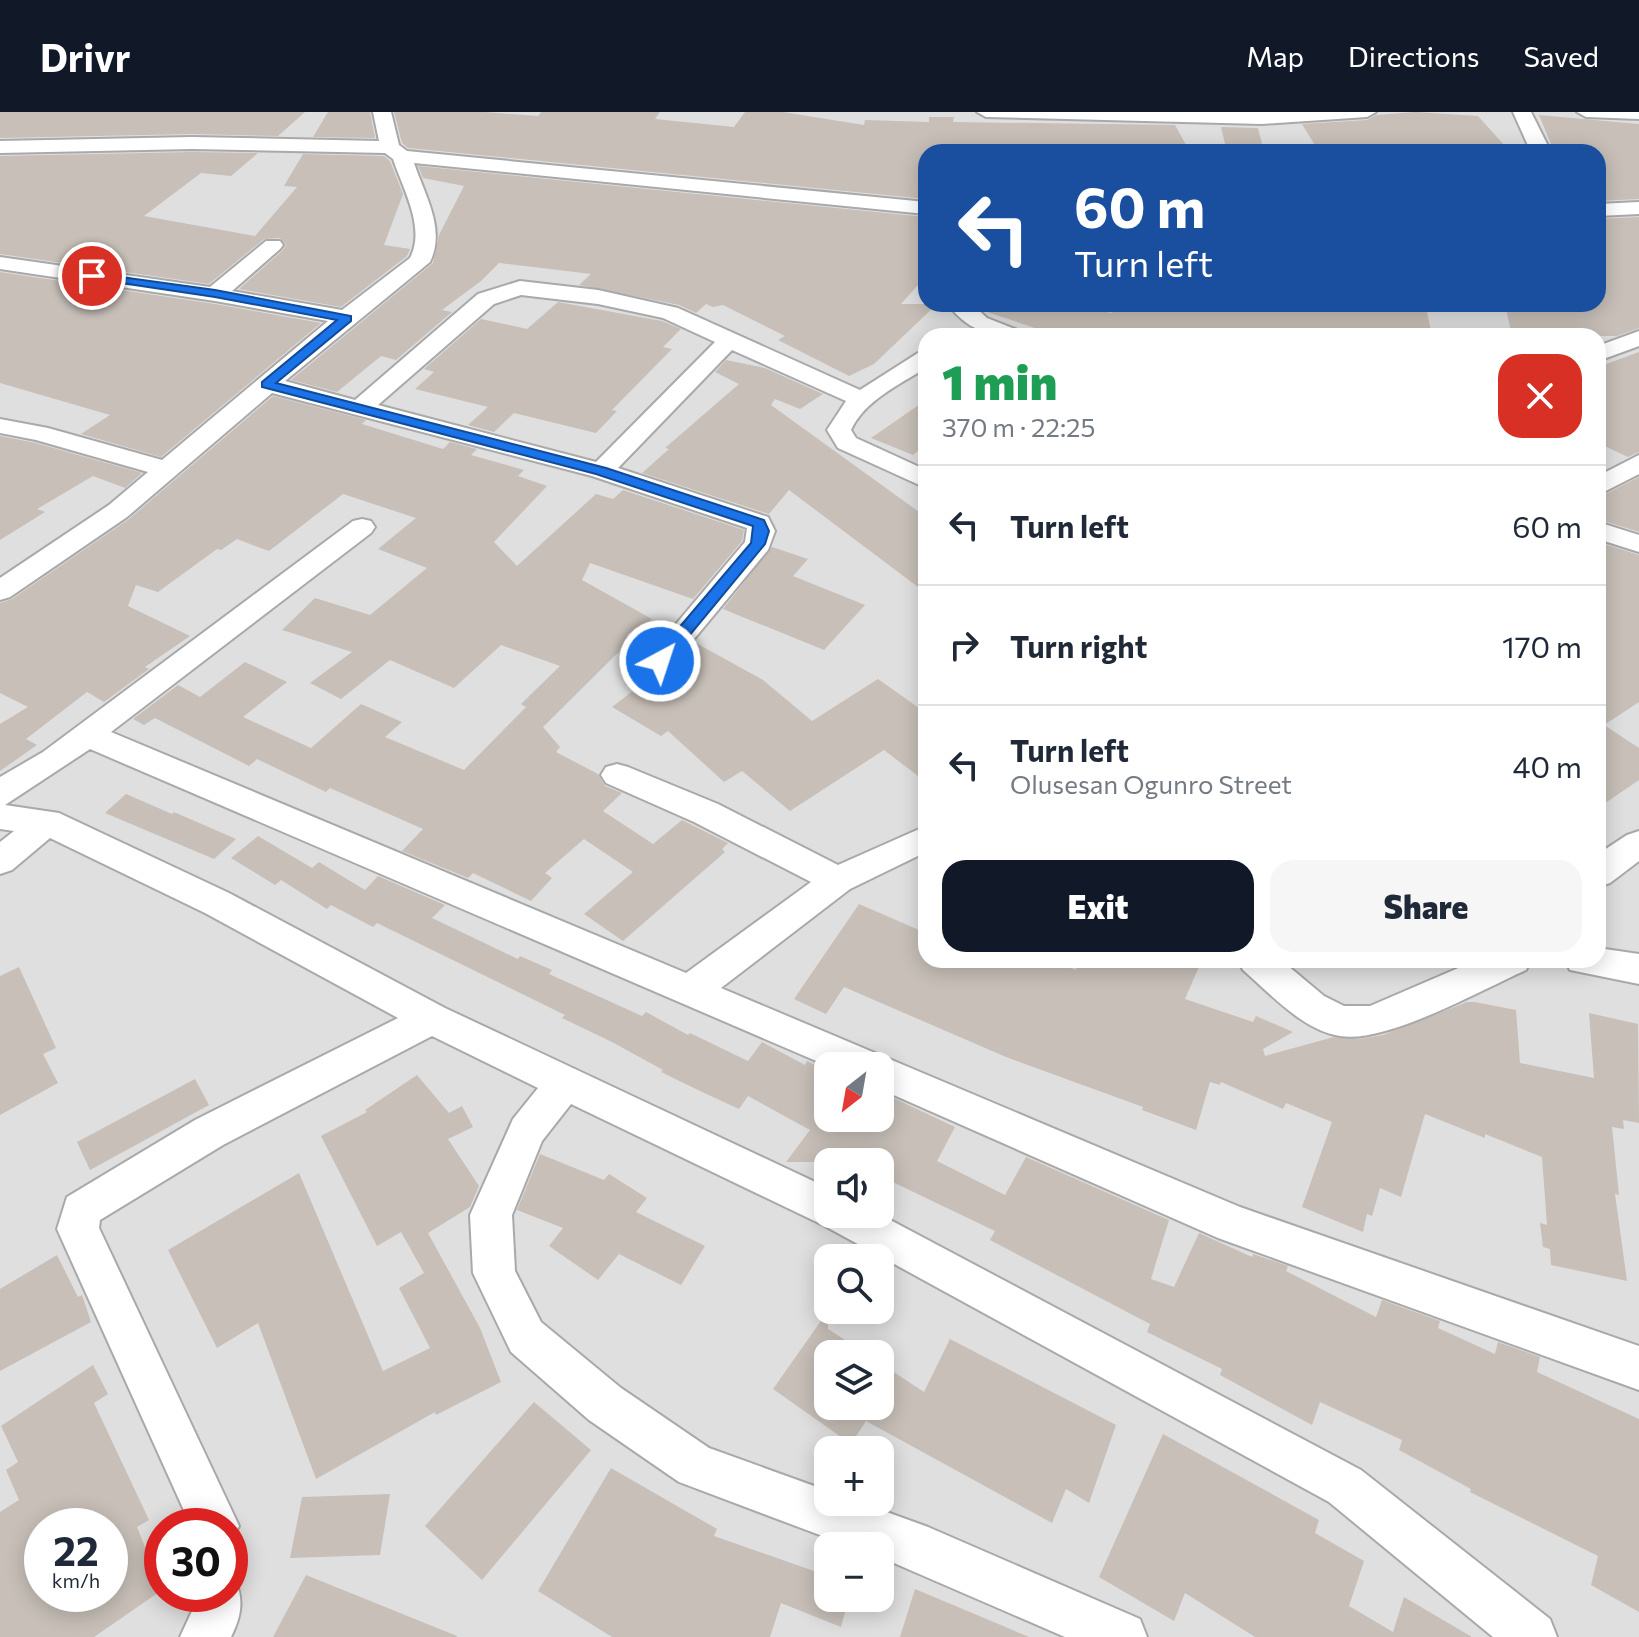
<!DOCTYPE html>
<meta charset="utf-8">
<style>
body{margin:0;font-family:Commissioner,sans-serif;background:#f6f6f7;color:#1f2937;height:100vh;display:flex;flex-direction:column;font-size:30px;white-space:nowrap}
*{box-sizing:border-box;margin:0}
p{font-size:26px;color:#747a83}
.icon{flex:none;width:44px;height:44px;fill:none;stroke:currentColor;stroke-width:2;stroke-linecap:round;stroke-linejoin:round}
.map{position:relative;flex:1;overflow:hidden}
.sheet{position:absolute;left:918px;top:216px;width:688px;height:640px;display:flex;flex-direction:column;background:#fff;border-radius:24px;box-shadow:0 4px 20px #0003}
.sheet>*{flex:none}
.hud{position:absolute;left:918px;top:32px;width:688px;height:168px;border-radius:24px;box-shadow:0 4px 20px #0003;background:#1a4fa0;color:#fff;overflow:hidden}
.needle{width:52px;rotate:211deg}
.fabs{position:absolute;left:814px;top:940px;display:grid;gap:16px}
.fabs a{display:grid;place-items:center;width:80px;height:80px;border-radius:16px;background:#fff;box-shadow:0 4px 20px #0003;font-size:40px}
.speed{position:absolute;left:24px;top:1396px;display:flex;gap:16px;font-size:40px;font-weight:700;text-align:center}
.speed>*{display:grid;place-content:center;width:104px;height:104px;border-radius:50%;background:#fff;box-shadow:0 4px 20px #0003;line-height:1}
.speed small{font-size:20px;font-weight:400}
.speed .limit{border:12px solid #d22;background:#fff;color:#111}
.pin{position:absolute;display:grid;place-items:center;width:68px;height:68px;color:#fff;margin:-34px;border:4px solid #fff;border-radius:50%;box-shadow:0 2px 8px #0007}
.me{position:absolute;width:88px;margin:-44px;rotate:40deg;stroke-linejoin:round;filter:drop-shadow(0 0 6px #0008)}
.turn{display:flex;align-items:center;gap:28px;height:168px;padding:0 24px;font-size:36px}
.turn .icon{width:104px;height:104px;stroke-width:2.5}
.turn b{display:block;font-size:56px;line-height:68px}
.round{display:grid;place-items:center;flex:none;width:84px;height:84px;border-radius:24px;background:#f6f6f7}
.summary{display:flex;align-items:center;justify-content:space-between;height:136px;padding:0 24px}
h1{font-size:48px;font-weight:800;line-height:60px;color:#1e9e55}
.action{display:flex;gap:16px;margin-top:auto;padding:16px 24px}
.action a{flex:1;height:92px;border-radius:24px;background:#111827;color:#fff;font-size:32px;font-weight:800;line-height:92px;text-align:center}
.action a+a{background:#f6f6f7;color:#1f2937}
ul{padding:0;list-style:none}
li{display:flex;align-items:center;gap:24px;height:120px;padding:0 24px;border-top:2px solid #e0e1e3}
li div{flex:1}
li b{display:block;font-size:30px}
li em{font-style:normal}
header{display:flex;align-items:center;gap:48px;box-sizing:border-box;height:112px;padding:0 40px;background:#111827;color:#fff}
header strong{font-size:38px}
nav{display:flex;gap:44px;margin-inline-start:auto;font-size:28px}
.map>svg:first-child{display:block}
</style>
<header>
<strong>Drivr</strong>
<nav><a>Map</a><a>Directions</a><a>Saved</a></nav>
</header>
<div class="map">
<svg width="1639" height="1525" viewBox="0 0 1639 1525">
<rect width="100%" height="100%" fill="#f2efe9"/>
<path fill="#e0dfdf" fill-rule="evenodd" d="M0,0H1639V1525H0ZM926,40H1598V192H926ZM926,224H1598V848H926ZM828,954H880V1006H828ZM828,1050H880V1102H828ZM828,1146H880V1198H828ZM828,1242H880V1294H828ZM828,1338H880V1390H828ZM42,1414H110V1482H42ZM162,1414H230V1482H162ZM828,1434H880V1486H828Z"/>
<g fill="#c7bfb8" fill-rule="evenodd">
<polygon points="0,0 305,0 278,24 192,22 0,26"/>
<polygon points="328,0 370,0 375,26 313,25"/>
<polygon points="394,0 484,0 538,4 541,0 660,0 655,7 734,15 745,0 783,0 864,13 865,8 929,10 929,5 954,5 953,10 1175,13 1190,40 926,40 926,87 408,36 402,31"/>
<polygon points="1416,0 1478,4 1505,34 1494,33 1497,40 1319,40 1302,12 1367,8 1376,3"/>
<polygon points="1539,3 1639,12 1639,87 1598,89 1598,40 1553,37"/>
<polygon points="1221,15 1258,16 1264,40 1227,40"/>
<polygon points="192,40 258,41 231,64 201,61 144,104 255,124 297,75 284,74 303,42 384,44 390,49 403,82 384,133 410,137 407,144 341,195 239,177 282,139 286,133 280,126 264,127 209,172 0,142 0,44"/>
<polygon points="418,54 926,105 926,164 901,192 937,192 874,252 849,264 778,228 785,224 723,193 713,195 706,192 696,201 679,193 579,173 591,162 499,151 481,169 442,198 452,200 396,248 381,244 337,280 291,268 433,151 439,123 464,74 423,66"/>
<polygon points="1639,105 1639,216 1617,224 1512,224 1505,192 1598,192 1598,107"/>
<polygon points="0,160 215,192 321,211 161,345 81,322 110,303 0,271"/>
<polygon points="558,190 662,209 681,217 663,235 672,237 612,298 617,299 596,321 514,301 494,320 468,313 488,295 415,277 434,260 424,257 481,207 527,217"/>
<polygon points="1082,192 1111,201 1121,192 1344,192 1378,195 1378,198 1427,200 1432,224 1059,224 984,199 978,193"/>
<polygon points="1639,240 1639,340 1628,345 1598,331 1598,255"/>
<polygon points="726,248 765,256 823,282 800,297 775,287 771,293 926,405 926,481 789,378 769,402 642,361 669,337 665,336 739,272 715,260"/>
<polygon points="273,284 366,308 362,312 443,337 450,330 477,337 471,343 524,358 518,364 547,374 494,430 517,454 596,382 613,387 623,378 744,418 742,429 693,487 590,451 582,468 652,507 543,615 560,635 556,640 598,662 605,674 622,681 603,699 653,732 682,708 728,731 722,737 725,740 623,829 584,802 633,760 584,727 545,761 552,766 531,789 473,761 468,766 402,739 423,717 330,676 326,680 257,647 249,654 155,606 144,613 133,607 178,573 200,585 245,550 287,570 243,605 311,636 361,592 402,610 385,625 464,658 526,595 521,592 560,554 501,533 454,576 390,548 341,587 310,571 352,540 282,518 315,486 370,503 427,456 378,437 416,406 343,382 269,439 237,427 221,438 217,437 158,480 136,473 128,494 190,524 145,555 149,557 104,590 87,580 26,627 37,633 0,659 0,612 28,595 0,581 0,491 12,487 129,407"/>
<polygon points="926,288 926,332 913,343 871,326"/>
<polygon points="0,324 36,331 142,361 125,376 93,364 37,397 45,400 0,428"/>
<polygon points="1639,365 1639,420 1598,407 1598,386"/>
<polygon points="1598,430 1639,443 1639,590 1604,613 1639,636 1639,668 1598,696"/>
<polygon points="772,435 808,447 793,464 865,493 824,538 723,497"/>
<polygon points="696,531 763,568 812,609 878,567 926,601 926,670 884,638 790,699 742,659 724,670 668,619 661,624 612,595 656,561 672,558"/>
<polygon points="126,682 172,702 174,700 236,727 214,747 105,701"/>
<polygon points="258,724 312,756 319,750 365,778 378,764 445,793 432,806 518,847 520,844 552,858 549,862 642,904 646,900 688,923 690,921 748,949 762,930 805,953 807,949 828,959 828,1006 880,1006 880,991 885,982 955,1015 937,1049 1005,1083 1026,1045 1169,1108 1151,1167 1174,1175 1199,1121 1252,1145 1253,1142 1288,1154 1286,1159 1376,1205 1382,1188 1440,1209 1438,1216 1495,1242 1498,1230 1540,1245 1537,1260 1639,1307 1639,1500 1591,1473 1598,1444 1470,1380 1471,1377 1399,1338 1402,1328 1320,1290 1312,1313 1220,1263 1222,1257 1147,1220 1150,1212 990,1128 995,1119 880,1064 880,1050 786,1050 810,1018 748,984 739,997 700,979 661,960 663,958 612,930 562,906 565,903 377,811 373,815 331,793 327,797 281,768 275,773 231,746"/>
<polygon points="859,792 926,821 926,848 1052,848 1076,858 1077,848 1202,848 1185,887 1253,910 1256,904 1293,920 1263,937 1265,944 1334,925 1359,927 1383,923 1467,890 1475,890 1516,898 1520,951 1594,966 1589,901 1638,912 1639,1011 1623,1008 1624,1017 1612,1015 1619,1083 1615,1082 1627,1169 1551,1153 1550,1137 1543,1135 1540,1111 1547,1113 1542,1045 1485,1022 1485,1026 1425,1002 1401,1085 1380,1076 1372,1104 1367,1102 1363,1120 1302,1095 1332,1010 1286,991 1283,997 1221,970 1220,973 1210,970 1196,1018 1142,998 1143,995 1006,945 844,875 826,902 794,887"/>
<polygon points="19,855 56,936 43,942 58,971 0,1003 0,864"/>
<polygon points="417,963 449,1001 462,994 473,1015 448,1027 479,1074 470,1095 428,1121 480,1216 501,1270 436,1303 435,1300 316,1367 258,1211 217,1236 168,1138 299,1061 383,1259 430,1236 399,1176 424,1161 401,1120 377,1134 321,1024 367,1000 365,998"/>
<polygon points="195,967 209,993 90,1058 77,1030"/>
<polygon points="540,1042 604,1068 609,1062 647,1086 636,1100 705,1134 681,1173 619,1142 598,1168 549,1134 563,1116 517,1098"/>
<polygon points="57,1143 78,1185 82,1183 91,1210 0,1259 0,1177"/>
<polygon points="828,1199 828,1217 867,1242 828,1242 828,1294 880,1294 880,1251 924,1280 950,1227 1116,1313 1089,1391 1066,1377 1052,1411 866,1309 851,1332 773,1277"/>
<path d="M93,1253L108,1282L94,1291L149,1408L137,1415L162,1478L94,1525H0V1400L19,1388L6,1358L18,1350L1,1314ZM42,1414H110V1482H42Z"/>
<polygon points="534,1290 591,1338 482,1468 425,1414"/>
<polygon points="1163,1322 1319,1408 1315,1421 1364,1449 1349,1494 1393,1520 1404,1485 1472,1525 1255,1525 1185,1481 1174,1509 1099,1465"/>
<polygon points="611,1356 717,1417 714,1424 828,1464 828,1486 849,1486 841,1515 781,1491 770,1525 612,1525 538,1479"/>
<polygon points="390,1382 380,1443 290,1446 302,1385"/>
<polygon points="306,1463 457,1524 457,1525 273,1525"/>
<polygon points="915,1477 1029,1525 900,1525"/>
</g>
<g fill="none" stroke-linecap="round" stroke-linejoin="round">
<g stroke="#a9a9a9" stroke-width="4">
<g id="minor">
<path d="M373,0H391L399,33L407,39L926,90V102L414,51C425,84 446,117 430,150L285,269L355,288L478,182L520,169L598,178L678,196L860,278L918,241L926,239V256C900,272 864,289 851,318L856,326L926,358V376L838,336L827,318L846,289L732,238L618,356L768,405L775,419L768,438L670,556L660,559L650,556L645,549L745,430L747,416L592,364L272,281L127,405L10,485L0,488V466L109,393L148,360L36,328L0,321V307L48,316L162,348L328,209L215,189L0,157V145L210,175L266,129H280L283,133L280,137L232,179L342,198L410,146C426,116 403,77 393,47L385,41L192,37L0,41V29L192,25L379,29ZM521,183L598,192L663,206L715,230L596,350L378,293L494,192Z"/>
<polygon points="977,0 1376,0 1367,5 1262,12 986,5"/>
<polygon points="1513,0 1531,0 1551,40 1531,40"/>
<polygon points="1577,0 1639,0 1639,7 1586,5"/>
<polygon points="1639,90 1639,102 1598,104 1598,92"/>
<path d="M948,192H972L987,206L1020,219L1023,224C991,224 968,220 948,192Z"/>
<polygon points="1639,219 1639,234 1598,249 1598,234"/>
<polygon points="1639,343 1639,362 1598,383 1598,364"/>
<polygon points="362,407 371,409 375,415 371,421 111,620 686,861 811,770 694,710 606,671 601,663 606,655 617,652 628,655 718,692 838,753 926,714 926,740 850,777 721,876 1240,1095 1639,1234 1639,1278 1218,1126 880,977 880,954 828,954 90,637 5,693 59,701 229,781 445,896 828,1076 828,1102 879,1102 1361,1358 1550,1507 1557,1525 1493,1525 1329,1390 823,1113 571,992 542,1029 512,1103 515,1159 541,1210 621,1276 709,1336 828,1379 828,1390 859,1390 928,1415 1140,1507 1147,1525 1065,1525 880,1445 880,1434 849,1434 679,1370 589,1308 511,1240 473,1161 470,1103 513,1007 538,976 432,924 223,1033 100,1108 99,1116 239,1414 230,1432 230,1414 191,1414 57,1117 67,1085 195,1008 398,906 205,801 50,726 12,758 0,762 0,730 14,719 0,717 0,665 43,640 353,409"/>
<polygon points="1598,410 1639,423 1639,440 1598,427"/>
<polygon points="1639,719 1639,749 1610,771 1598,775 1598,742 1627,723"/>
<polygon points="1598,836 1639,842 1639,872 1570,858 1565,848 1598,848"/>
<path d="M1238,848H1281L1324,884L1344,894H1370L1477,848H1531L1526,858C1481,878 1386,932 1340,924C1302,918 1271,882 1243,858Z"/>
<path d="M230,1463L234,1465C244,1487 242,1503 231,1525H180L192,1499L193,1482H230Z"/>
</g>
</g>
<use href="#minor" fill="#fff" fill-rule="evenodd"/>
</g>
<polygon fill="#1a73e8" stroke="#114b97" stroke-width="2" points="92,161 215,178 351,204 351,209 276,271 606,356 764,408 769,419 765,432 665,553 654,553 654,545 751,431 753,414 596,362 262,275 262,270 337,208 215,185 88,166 86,164"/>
</svg>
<div class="fabs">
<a><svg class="needle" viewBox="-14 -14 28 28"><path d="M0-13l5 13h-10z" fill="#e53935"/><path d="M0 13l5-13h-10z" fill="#747a83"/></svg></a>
<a><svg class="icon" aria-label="sound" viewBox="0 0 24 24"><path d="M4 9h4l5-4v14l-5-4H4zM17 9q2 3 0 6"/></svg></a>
<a><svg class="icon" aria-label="search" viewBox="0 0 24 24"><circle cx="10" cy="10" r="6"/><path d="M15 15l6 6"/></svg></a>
<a><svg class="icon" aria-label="layers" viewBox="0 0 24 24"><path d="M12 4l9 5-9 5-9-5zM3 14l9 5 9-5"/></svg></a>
<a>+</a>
<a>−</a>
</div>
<div class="speed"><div>22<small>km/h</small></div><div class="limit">30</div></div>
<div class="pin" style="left:92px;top:164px;background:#d93025"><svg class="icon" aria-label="arrive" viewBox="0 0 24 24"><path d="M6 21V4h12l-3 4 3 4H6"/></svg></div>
<svg class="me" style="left:660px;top:549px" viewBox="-20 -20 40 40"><circle r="17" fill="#1a73e8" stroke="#fff" stroke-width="3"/><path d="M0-11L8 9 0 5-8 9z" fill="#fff"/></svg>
<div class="hud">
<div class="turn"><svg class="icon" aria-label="left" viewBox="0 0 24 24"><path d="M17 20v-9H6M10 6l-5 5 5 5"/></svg><div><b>60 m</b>Turn left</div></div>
</div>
<section class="sheet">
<div class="summary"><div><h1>1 min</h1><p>370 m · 22:25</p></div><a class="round" style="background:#d93025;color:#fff"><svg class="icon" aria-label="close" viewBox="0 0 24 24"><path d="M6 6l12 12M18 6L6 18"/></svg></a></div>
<ul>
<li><svg class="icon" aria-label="left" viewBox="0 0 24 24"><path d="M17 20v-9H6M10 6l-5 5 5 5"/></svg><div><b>Turn left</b></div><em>60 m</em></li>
<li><svg class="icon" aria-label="right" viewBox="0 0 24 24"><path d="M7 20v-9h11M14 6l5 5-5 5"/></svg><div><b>Turn right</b></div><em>170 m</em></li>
<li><svg class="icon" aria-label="left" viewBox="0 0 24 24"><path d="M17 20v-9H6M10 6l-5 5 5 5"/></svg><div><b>Turn left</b><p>Olusesan Ogunro Street</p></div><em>40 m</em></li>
</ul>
<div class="action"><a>Exit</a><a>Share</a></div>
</section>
</div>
